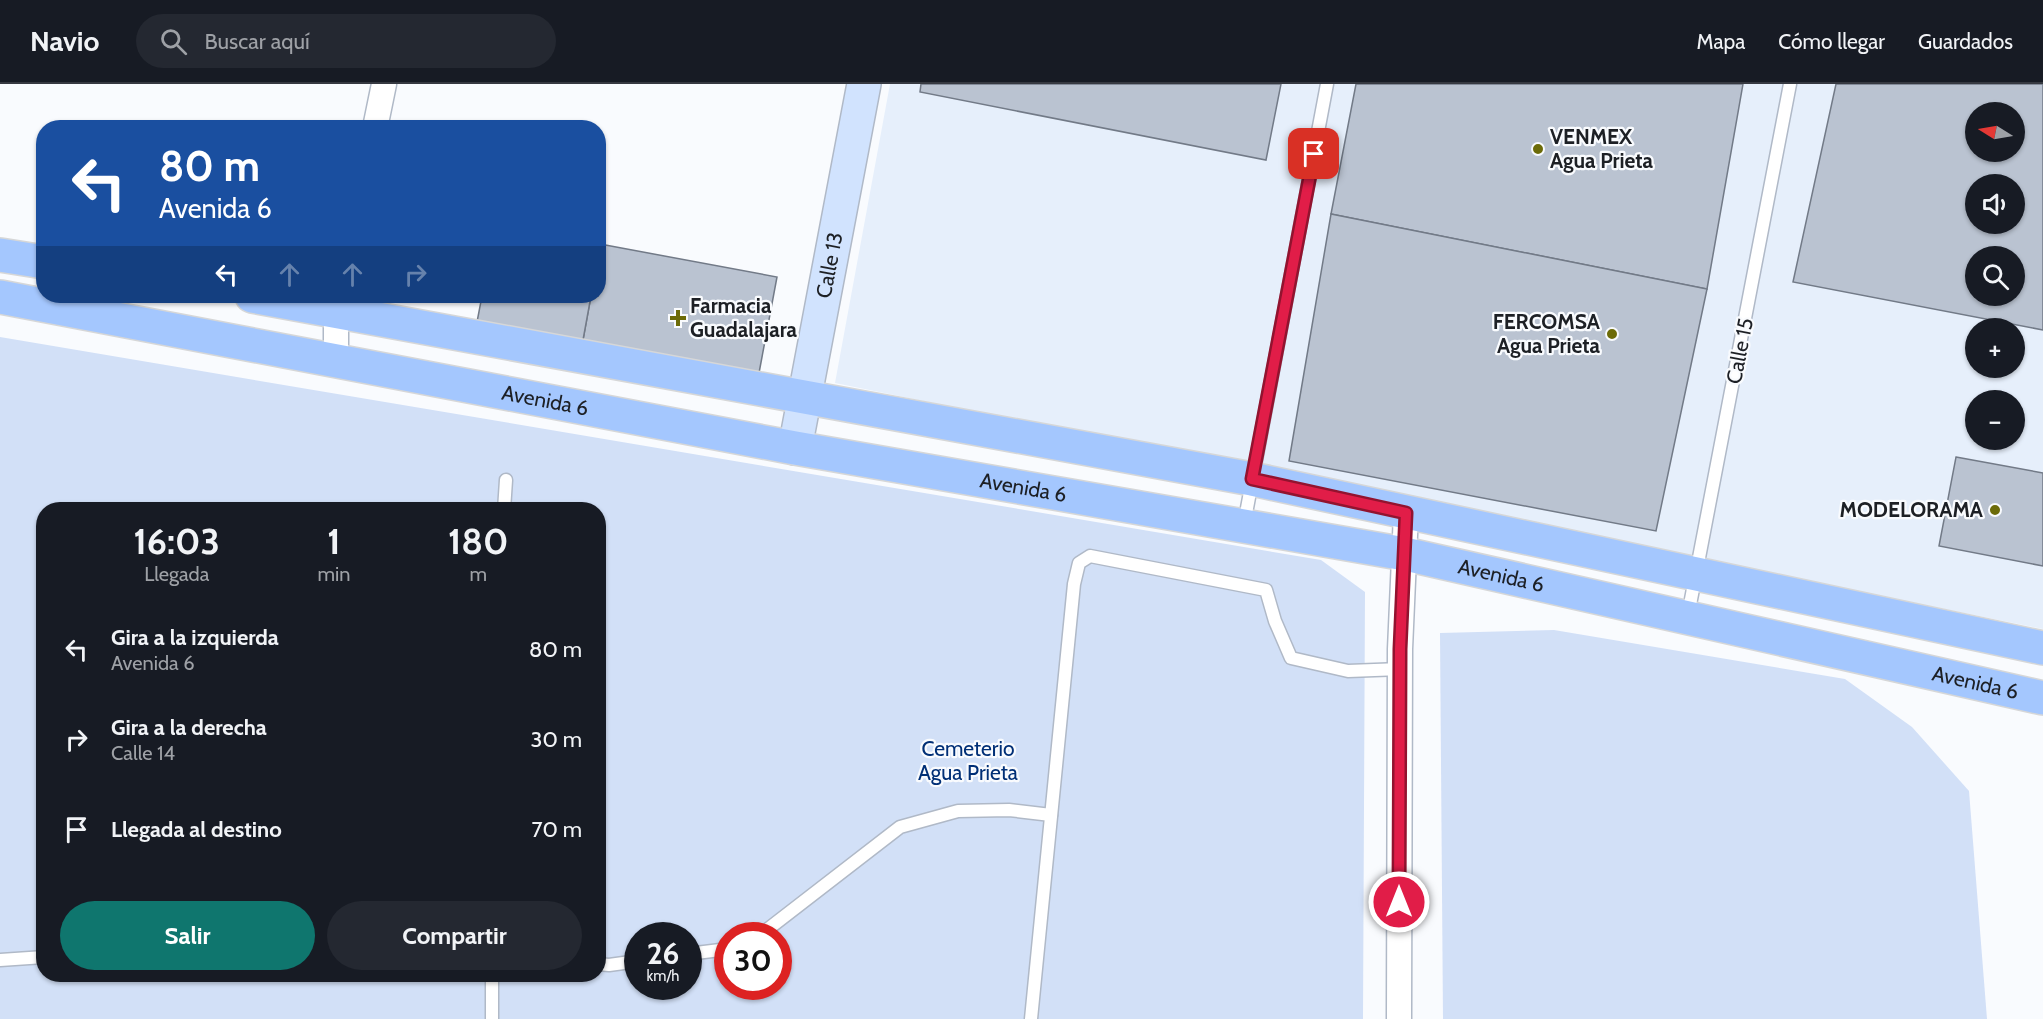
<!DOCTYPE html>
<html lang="es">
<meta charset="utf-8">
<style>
body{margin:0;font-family:Cabin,sans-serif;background:#242831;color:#f1f3f6;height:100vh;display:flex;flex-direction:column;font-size:22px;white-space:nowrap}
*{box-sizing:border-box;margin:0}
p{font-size:20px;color:#9ea1a6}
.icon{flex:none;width:33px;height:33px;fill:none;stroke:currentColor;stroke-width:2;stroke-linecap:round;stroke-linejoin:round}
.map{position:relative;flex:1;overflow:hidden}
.drawer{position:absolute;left:36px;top:418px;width:570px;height:480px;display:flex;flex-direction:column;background:#171b24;border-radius:24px;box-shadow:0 2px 4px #0004}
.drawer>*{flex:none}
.top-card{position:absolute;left:36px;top:36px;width:570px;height:183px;border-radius:24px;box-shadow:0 2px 4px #0004;background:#1a4fa0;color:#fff;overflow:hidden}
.needle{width:39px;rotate:281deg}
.buttons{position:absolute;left:1965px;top:18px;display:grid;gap:12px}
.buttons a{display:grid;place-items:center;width:60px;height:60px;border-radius:50%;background:#171b24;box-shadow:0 2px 4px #0004;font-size:30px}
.speed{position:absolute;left:624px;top:838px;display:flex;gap:12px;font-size:30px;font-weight:700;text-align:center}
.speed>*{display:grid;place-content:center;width:78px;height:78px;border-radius:50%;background:#171b24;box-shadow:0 2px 4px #0004;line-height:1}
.speed small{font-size:15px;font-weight:400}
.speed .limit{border:9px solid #d22;background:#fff;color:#111}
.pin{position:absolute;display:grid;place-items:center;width:51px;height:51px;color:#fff;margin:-26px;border-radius:12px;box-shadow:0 3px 9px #0006}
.me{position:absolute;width:66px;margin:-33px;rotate:0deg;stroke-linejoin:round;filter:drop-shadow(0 0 4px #0008)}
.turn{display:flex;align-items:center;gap:21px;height:126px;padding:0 24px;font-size:27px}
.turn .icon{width:78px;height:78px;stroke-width:2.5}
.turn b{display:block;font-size:42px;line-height:51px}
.lanes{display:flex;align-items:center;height:57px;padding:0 24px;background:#0003;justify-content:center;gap:30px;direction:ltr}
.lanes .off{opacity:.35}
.eta{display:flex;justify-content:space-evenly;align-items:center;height:102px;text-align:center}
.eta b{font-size:36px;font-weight:800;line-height:42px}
.action{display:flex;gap:12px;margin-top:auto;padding:12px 24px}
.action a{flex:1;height:69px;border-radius:36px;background:#0f766e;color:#fff;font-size:24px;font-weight:800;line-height:69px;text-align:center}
.action a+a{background:#242831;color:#f1f3f6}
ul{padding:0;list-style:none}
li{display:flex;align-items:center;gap:18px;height:90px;padding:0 24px}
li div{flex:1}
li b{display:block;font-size:22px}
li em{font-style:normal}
header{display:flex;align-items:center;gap:36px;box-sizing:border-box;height:84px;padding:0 30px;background:#171b24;border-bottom:2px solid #363941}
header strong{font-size:28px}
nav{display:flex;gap:33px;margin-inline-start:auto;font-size:21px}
.search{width:420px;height:54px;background:#242831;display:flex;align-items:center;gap:15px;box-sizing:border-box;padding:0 21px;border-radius:33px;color:#9ea1a6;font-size:22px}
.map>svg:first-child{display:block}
</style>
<header>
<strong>Navio</strong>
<div class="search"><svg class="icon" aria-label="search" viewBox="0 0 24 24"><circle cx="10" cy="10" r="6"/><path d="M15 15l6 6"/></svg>Buscar aquí</div>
<nav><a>Mapa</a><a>Cómo llegar</a><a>Guardados</a></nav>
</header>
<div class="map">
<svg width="2043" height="935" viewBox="0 0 2043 935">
<rect width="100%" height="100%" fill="#f9fbfe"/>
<path fill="#e6effb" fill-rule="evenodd" d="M890,0H2043V545L835,299ZM1976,28H2014V68H1976ZM1976,100H2014V140H1976ZM1976,172H2014V212H1976ZM1976,244H2014V284H1976ZM1976,316H2014V356H1976Z"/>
<g fill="#d2e0f7" fill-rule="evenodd">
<path d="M0,253L1321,476L1365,508L1363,935H0ZM44,426H598V891H44ZM638,852H688V903H638ZM728,852H778V903H728Z"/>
<polygon points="1554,546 1845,595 1912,643 1969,707 1987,935 1443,935 1440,549"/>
</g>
<g fill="#bac3d1" stroke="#727a87" stroke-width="1.5" fill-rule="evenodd">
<polygon points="921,0 1281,0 1266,76 920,8"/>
<polygon points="1356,0 1743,0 1707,205 1331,130"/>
<path d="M1836,0H2043V246L1793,198ZM1976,28H2014V68H1976ZM1976,100H2014V140H1976ZM1976,172H2014V212H1976Z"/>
<polygon points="1331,130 1707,205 1656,447 1289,377"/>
<polygon points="600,160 777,193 759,289 583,256 591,212 598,212"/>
<polygon points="482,212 591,212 583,256 477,238"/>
<polygon points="1956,373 2043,389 2043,482 1939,462"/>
</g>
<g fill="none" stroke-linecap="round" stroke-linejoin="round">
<g stroke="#b0b9c7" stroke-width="15">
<g id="lane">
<polyline points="504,426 506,396"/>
<polyline points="1244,440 1327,0"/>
<polyline points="1688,531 1790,0"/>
<polyline points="759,852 900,743 958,727 1009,726 1051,731"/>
<polyline points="688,870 728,865"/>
<polyline points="0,876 44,873"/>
<polyline points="598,880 609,881 638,877"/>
<polyline points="492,891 492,935"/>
<polyline points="1031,935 1074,500 1079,479 1090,472 1266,506 1275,537 1291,574 1348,587 1401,585"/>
</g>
</g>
<g stroke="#b0b9c7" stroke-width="27">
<g id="street">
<polyline points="375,44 384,0"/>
<polyline points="336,277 336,225 339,212"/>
<polyline points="1399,935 1400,565 1406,429"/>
</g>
</g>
<g stroke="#b0b9c7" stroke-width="36">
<g id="secondary">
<path id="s1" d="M795,364L864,0"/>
</g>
</g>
<g stroke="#d6d7d8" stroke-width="36">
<g id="primary">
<polyline points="0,171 44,178"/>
<polyline points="252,212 1252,395 2043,564"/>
<path id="s2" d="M0,213L795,364L1405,470L2043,614"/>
</g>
</g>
<use href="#lane" stroke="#fff" stroke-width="12"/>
<use href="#street" stroke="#fff" stroke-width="24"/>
<use href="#secondary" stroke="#d1e3fe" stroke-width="33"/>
<use href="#primary" stroke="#a4c7fe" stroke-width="33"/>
</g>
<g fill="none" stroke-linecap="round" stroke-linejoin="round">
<g stroke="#92132f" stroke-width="15">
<polyline id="route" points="1314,70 1252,395 1406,429 1400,565 1399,818"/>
</g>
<use href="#route" stroke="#e11d48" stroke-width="10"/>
</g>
<g fill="#6c6b08" stroke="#f9fbfe" stroke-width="2">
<circle cx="1538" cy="65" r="6"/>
<path d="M675 225h6v6h6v6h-6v6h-6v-6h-6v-6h6z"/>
<circle cx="1612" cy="250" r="6"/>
<circle cx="1995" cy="426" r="6"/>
</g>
<g text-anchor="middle" stroke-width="4.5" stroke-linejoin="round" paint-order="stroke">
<g font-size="21" font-weight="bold" fill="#1d2025" stroke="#f9fbfe" text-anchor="start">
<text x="1550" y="60">VENMEX<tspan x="1550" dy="24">Agua Prieta</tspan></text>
<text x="690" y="229">Farmacia<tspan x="690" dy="24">Guadalajara</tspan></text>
<text x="1600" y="245" text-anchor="end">FERCOMSA<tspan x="1600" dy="24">Agua Prieta</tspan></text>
<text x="1983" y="433" text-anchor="end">MODELORAMA</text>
</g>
<g font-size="21" fill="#1d2025" stroke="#f9fbfe">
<text dy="7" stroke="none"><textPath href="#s1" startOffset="186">Calle 13</textPath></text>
<text transform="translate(1740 267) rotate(-79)" y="7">Calle 15</text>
<text dy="7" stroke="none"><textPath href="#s2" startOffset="555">Avenida 6</textPath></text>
<text dy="7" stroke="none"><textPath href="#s2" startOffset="1041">Avenida 6</textPath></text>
<text dy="7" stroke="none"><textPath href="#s2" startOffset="1527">Avenida 6</textPath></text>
<text dy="7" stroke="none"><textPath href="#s2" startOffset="2013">Avenida 6</textPath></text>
</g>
<g font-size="21" fill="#002f76" stroke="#f9fbfe">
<text x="968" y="672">Cemeterio<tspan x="968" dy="24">Agua Prieta</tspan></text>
</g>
</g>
</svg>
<div class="buttons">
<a><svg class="needle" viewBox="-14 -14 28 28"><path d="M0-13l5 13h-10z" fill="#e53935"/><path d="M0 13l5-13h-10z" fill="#9ea1a6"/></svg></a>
<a><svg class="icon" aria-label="sound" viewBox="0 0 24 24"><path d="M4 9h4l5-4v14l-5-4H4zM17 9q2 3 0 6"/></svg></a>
<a><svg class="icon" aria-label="search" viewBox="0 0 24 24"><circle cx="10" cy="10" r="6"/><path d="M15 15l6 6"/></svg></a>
<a>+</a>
<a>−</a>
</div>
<div class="speed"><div>26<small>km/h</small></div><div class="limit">30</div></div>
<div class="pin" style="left:1314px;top:70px;background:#d93025"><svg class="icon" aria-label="arrive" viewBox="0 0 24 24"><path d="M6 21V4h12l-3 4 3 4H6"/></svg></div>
<svg class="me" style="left:1399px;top:818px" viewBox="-20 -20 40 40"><circle r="17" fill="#e11d48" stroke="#fff" stroke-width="3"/><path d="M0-11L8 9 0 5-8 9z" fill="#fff"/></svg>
<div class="top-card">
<div class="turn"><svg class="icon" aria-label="left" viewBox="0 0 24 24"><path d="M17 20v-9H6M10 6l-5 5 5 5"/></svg><div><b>80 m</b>Avenida 6</div></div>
<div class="lanes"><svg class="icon" aria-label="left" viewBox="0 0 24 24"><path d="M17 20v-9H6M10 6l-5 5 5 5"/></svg><svg class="icon off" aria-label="ahead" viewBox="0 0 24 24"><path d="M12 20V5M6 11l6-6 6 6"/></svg><svg class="icon off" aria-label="ahead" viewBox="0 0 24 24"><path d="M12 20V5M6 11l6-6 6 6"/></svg><svg class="icon off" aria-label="right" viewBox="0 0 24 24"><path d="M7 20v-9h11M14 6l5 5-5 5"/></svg></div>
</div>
<section class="drawer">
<div class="eta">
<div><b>16:03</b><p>Llegada</p></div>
<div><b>1</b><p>min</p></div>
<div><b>180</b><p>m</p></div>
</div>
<ul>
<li><svg class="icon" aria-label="left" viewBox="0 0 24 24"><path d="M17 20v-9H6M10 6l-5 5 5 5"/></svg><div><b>Gira a la izquierda</b><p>Avenida 6</p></div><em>80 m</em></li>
<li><svg class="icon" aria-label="right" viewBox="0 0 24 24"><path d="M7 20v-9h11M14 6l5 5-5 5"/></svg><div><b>Gira a la derecha</b><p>Calle 14</p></div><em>30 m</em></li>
<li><svg class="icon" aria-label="arrive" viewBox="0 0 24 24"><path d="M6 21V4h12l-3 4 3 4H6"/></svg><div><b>Llegada al destino</b></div><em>70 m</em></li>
</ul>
<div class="action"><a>Salir</a><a>Compartir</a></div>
</section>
</div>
